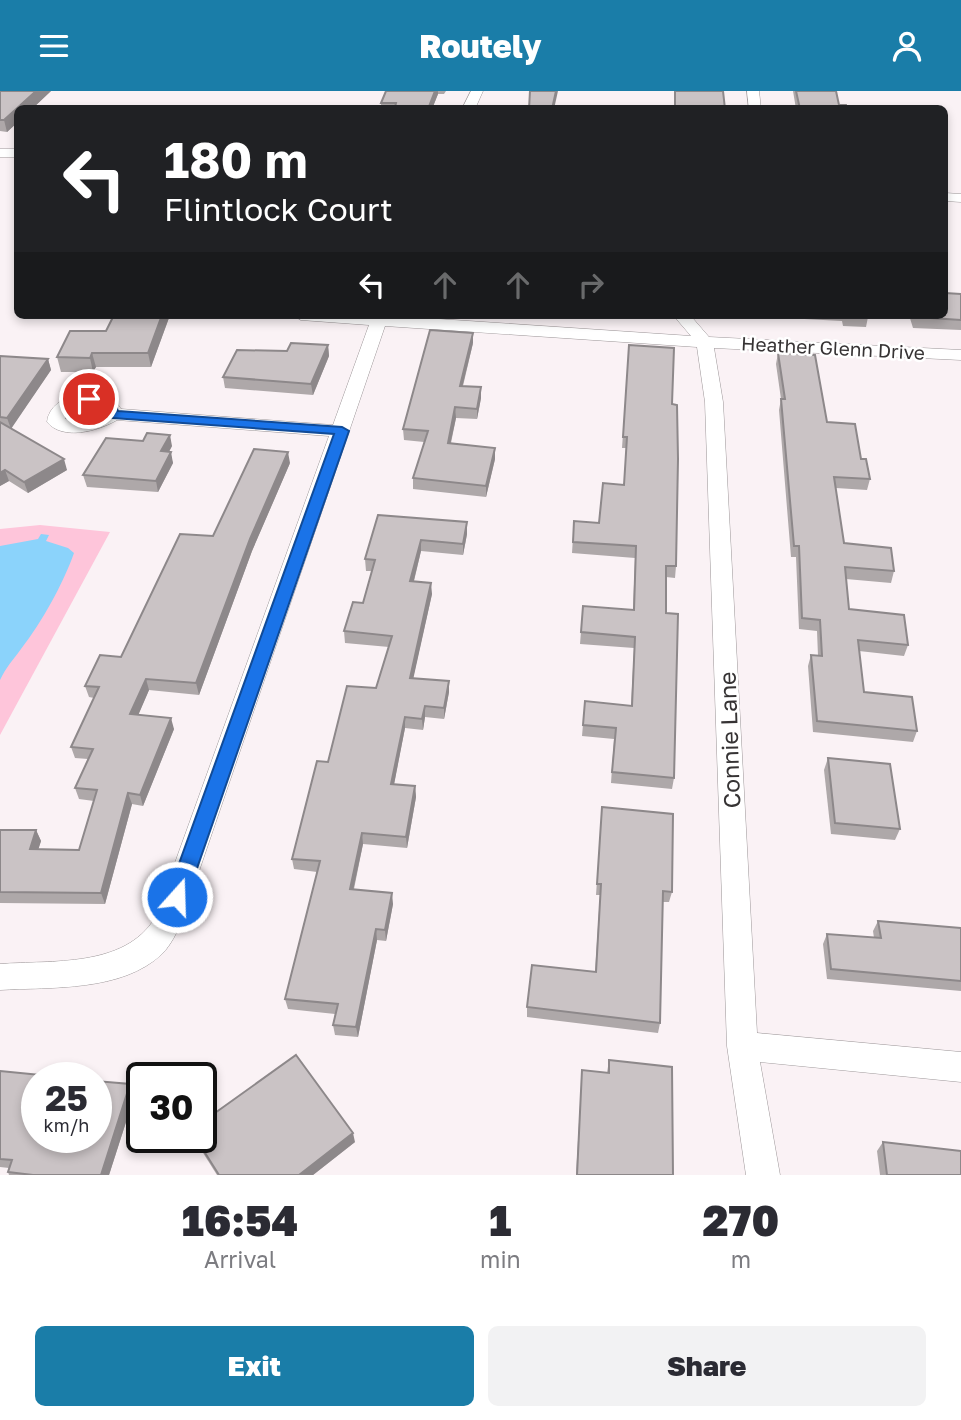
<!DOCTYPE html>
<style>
body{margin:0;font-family:"Golos Text",sans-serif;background:#f2f2f3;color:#2b2b33;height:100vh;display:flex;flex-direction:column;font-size:26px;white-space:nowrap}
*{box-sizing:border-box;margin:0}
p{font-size:23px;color:#7c7c81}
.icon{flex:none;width:38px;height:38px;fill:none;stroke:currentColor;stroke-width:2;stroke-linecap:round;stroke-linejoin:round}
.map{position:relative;height:1084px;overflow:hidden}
.panel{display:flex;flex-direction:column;background:#fff;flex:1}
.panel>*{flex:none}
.guide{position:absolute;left:14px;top:14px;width:934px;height:214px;border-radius:10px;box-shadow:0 4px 10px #0003;background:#202124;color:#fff;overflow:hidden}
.speed{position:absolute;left:21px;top:971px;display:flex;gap:14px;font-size:35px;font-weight:700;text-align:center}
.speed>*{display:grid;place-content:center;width:91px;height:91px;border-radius:50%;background:#fff;box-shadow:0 4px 10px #0003;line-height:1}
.speed small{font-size:18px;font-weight:400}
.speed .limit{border:4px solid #111;border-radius:10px;background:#fff;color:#111}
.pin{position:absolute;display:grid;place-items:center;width:60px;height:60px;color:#fff;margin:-30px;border:4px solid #fff;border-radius:50%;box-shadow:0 2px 7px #0007}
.me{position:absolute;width:77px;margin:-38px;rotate:20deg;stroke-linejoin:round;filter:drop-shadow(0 0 5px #0008)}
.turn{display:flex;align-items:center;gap:24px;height:147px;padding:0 35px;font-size:32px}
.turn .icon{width:91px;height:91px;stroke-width:2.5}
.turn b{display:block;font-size:49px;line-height:60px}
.lanes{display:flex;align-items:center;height:66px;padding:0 35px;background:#0003;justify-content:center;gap:35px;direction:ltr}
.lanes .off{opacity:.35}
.eta{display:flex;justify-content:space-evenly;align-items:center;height:119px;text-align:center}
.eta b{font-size:42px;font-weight:800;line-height:49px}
.action{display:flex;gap:14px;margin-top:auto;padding:14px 35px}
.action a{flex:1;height:80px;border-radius:10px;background:#1a7da8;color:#fff;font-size:28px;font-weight:800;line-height:80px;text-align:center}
.action a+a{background:#f2f2f3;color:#2b2b33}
header{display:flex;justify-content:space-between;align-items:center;height:91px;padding:0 35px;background:#1a7da8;color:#fff;font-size:32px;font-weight:800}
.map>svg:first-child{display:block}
</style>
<header><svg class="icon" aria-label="menu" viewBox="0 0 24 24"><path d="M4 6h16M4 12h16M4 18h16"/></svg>Routely<svg class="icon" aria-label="person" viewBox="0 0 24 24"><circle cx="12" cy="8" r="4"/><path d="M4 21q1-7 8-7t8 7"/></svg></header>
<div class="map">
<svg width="961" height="1084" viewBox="0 0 961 1084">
<rect width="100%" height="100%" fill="#faf2f5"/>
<polygon fill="#fec5da" points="40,434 110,441 0,644 0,438"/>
<path fill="#8bd3fb" d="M41,443L49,444L46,450L68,457L74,462C63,493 42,531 21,558C13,569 6,576 0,589V455L38,448Z"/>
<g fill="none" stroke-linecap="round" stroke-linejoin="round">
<g stroke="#9c9698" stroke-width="1">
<g id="street">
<polygon points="471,0 483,0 475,18 462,18"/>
<polygon points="747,0 759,0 761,18 749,18"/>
<rect x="0" y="58" width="18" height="8"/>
<polygon points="945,102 961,103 961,111 945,110"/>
<path d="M293,224H379L691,245L673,224H690L709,246L961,259V269L714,257L723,311L757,942L961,961V991L760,971L780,1084H746L727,955L705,311L697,256L385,235L182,830C177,841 171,854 162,863C122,901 51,896 0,899V873C52,869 124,877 155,827L329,345L117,329C98,340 63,350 47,331C50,300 107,292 121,318L333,334L369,234L301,229ZM82,314L94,315L103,321L85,330L65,328L68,320Z"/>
</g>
</g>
<use href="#street" fill="#fff" fill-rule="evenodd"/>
</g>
<g fill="#aea8a9">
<polygon points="0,0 51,0 7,41 0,40"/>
<polygon points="386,0 446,0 444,3 438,3 432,18 381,18 381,12"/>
<polygon points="793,0 836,0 839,14 847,18 796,18"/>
<polygon points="961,203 961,239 913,237 909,224 945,224"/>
<polygon points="170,224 151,276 96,276 93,281 61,281 57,266 106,240"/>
<polygon points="731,224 868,224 868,226 866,236 843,235 842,230"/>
<polygon points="473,252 463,295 481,307 477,328 456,327 451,352 495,368 486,406 413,398 413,387 424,351 404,349 403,338"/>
<polygon points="328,254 329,265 313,304 225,297 223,286"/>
<polygon points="629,254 672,313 676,475 675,487 666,486 666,522 674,687 672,698 611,692 614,648 582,645 585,610 631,615 634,557 580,553 583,515 633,519 635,467 572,462 574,430 599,432 624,394 626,357 622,357"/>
<polygon points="778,262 827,331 861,368 870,388 867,399 836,397 844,452 894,480 891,492 846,488 849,518 908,554 904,565 859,560 864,601 917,640 913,651 813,641 808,575 811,564 818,565 817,540 799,538 796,466 791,466 779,319 781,308 776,273"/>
<polygon points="0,265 48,268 51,279 11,337 67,379 28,402 9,390 0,395"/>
<polygon points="172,355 169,361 173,372 158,401 87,396 83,384"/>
<polygon points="290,372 252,460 199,604 149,599 138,624 174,638 143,715 132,713 105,813 0,812 0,739 36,739 41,750 38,758 79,759 94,710 79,708 75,697 88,668 75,667 71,656 94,607 89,606 85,595 121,566"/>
<polygon points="467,431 467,443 463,464 421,460 414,490 432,503 413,587 449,601 444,628 425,626 423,639 405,637 394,693 415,695 416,706 407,757 363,753 354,798 393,813 386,850 377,849 358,946 335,944 333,934 335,923 288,918 285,908 317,781 294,778 292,768 328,671 376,597 389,556 345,552 344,540 363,512 372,480 366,480 365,468"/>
<polygon points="828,667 900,738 895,749 831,743 824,679"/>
<polygon points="602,716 672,801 669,811 662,811 660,932 658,942 527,926 527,916 595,881 600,804 596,804"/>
<polygon points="878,830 961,837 961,900 827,888 823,853 827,843 874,847 873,840"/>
<polygon points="609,969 673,1084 576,1084 582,979 607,982"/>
<polygon points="0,980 135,1003 109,1084 9,1084 8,1081 9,1077 0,1076"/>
<polygon points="193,1046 201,1046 355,1051 313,1084 217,1084"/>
<polygon points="883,1051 961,1084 880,1084 877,1060"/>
</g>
<g fill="#8d888a">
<polygon points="36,0 51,0 32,18 18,18 18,31 7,41 4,29"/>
<polygon points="435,0 438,0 438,3 432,18 428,18"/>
<polygon points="556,0 558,0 554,18 552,18"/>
<polygon points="162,224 170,224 151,276 148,262"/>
<polygon points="473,242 473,252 460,305 460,295"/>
<polygon points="328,254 329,265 313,304 311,293"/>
<polygon points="92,262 96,276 93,281 90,267"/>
<polygon points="48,268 51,279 11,338 7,327"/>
<polygon points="481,296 481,307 477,328 477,318"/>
<polygon points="455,316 456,327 448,363 448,352"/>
<polygon points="170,344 172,355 163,371 161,360"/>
<polygon points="495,357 495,368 486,406 486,395"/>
<polygon points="171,361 173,372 158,401 156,390"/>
<polygon points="288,361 290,372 252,460 199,604 196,592 250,448"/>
<polygon points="64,368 67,379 28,402 24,391"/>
<polygon points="5,379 9,390 0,395 0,382"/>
<polygon points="467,431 467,443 463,464 463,453"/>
<polygon points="421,449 421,460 411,501 410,490"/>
<polygon points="431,492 432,503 411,598 410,587"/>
<polygon points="146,588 149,599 134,634 130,623"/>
<polygon points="449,590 449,601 444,628 444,617"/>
<polygon points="425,615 425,626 423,639 422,628"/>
<polygon points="405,626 405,637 392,704 391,693"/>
<polygon points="171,627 174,638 143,715 140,704"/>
<polygon points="415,695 416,706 407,757 406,746"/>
<polygon points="128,702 132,713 105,813 101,802"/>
<polygon points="36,739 41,750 35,769 30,758"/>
<polygon points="362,742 363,753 351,809 350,798"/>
<polygon points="392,802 393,813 386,850 385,839"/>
<polygon points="376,838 377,849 358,946 356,936"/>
<polygon points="130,993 135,1003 109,1084 101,1084"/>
<polygon points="353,1042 355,1051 313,1084 299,1084"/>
</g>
<g fill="#cac3c5" stroke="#8d888a" stroke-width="2">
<polygon points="0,0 36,0 4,29 0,29"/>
<polygon points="386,0 435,0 428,18 400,18 401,16 395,16 396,12 381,12"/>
<polygon points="530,0 556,0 552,18 529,18"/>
<polygon points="675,0 723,0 725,18 675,18"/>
<polygon points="796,0 836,0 839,14 846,14 847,18 800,18"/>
<polygon points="945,202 961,203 961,229 916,226 915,224 945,224"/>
<polygon points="114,224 162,224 148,262 92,262 90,267 57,266 70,240 106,240"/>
<polygon points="845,224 868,224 868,226"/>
<polygon points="430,239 473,242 460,295 481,296 477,318 455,316 448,352 495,357 486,395 413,387 428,340 403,338"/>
<polygon points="291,252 328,254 311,293 223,286 237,259 287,260"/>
<polygon points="629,254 674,257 672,313 677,314 678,368 676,475 666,475 666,522 678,523 674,687 612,681 616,637 583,634 585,610 632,615 635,546 581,541 583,515 634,519 636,455 573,451 574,430 599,432 603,392 624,394 627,346 623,346"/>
<polygon points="778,262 815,264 827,331 855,333 861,368 866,368 870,388 834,386 844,452 891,457 894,480 845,476 849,518 904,524 908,554 858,549 864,601 912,606 917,640 817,630 811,564 822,565 820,529 802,527 799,455 794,455 781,308 785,308"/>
<polygon points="0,265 48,268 7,327 0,326"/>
<polygon points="0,331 64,368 24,391 5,379 0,382"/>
<polygon points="147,342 170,344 161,360 171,361 156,390 83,384 106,347 143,350"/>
<polygon points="254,358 288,361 250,448 196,592 146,588 130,623 171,627 140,704 128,702 101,802 0,801 0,739 36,739 30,758 79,759 97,699 75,697 93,658 71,656 99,596 85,595 100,564 121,566 180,443 213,445"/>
<polygon points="378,424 467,431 463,453 421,449 410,490 431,492 410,587 449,590 444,617 425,615 422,628 405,626 391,693 415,695 406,746 362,742 350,798 392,802 385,839 376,838 356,936 333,934 338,913 285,908 320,770 292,768 317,670 328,671 347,595 376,597 392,545 344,540 353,511 363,512 375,469 365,468"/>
<polygon points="828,667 890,673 900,738 835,732"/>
<polygon points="602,716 673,723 672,801 663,800 660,932 527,916 532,874 596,881 601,793 597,793"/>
<polygon points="878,830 961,837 961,890 831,878 827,843 881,847"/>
<polygon points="296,964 353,1042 299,1084 219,1084 195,1046 201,1046 201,1032"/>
<polygon points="609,969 672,976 673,1084 577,1084 582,979 609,982"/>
<polygon points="0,980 71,987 37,987 37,1046 96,1046 96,990 130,993 101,1084 33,1084 8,1081 12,1069 0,1068"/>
<polygon points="883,1051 961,1060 961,1084 887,1084"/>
</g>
<path fill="#1a73e8" stroke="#114b97" stroke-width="2" d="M89,304C100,307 114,308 118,320L342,336L349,340L187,806L184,812L177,815L170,812L167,806L334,343L113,327L108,326C102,315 97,314 84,311L83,308Z"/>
<g text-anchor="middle" stroke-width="5" stroke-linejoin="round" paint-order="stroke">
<g font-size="19" fill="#363334" stroke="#fff">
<text transform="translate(833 257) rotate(3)" y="7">Heather Glenn Drive</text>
</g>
<g font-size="23" fill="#363334" stroke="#fff">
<text transform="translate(730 649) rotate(-92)" y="8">Connie Lane</text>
</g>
</g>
</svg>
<div class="speed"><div>25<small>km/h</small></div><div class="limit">30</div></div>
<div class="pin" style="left:89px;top:308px;background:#d93025"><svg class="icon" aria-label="arrive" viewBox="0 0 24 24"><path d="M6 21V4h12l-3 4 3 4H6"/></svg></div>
<svg class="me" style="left:177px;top:806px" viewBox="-20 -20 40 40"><circle r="17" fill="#1a73e8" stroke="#fff" stroke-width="3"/><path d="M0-11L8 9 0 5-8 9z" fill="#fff"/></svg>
<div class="guide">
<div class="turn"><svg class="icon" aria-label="left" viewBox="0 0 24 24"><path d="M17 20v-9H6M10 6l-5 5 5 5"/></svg><div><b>180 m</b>Flintlock Court</div></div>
<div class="lanes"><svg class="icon" aria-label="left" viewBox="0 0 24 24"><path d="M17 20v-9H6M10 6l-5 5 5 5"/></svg><svg class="icon off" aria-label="ahead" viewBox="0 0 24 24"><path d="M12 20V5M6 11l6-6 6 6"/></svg><svg class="icon off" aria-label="ahead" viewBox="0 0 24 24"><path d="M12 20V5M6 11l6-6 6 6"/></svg><svg class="icon off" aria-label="right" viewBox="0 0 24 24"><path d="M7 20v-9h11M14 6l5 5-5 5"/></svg></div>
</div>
</div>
<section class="panel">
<div class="eta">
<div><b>16:54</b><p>Arrival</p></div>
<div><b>1</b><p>min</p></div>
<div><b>270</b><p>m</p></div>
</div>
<div class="action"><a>Exit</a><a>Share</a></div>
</section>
